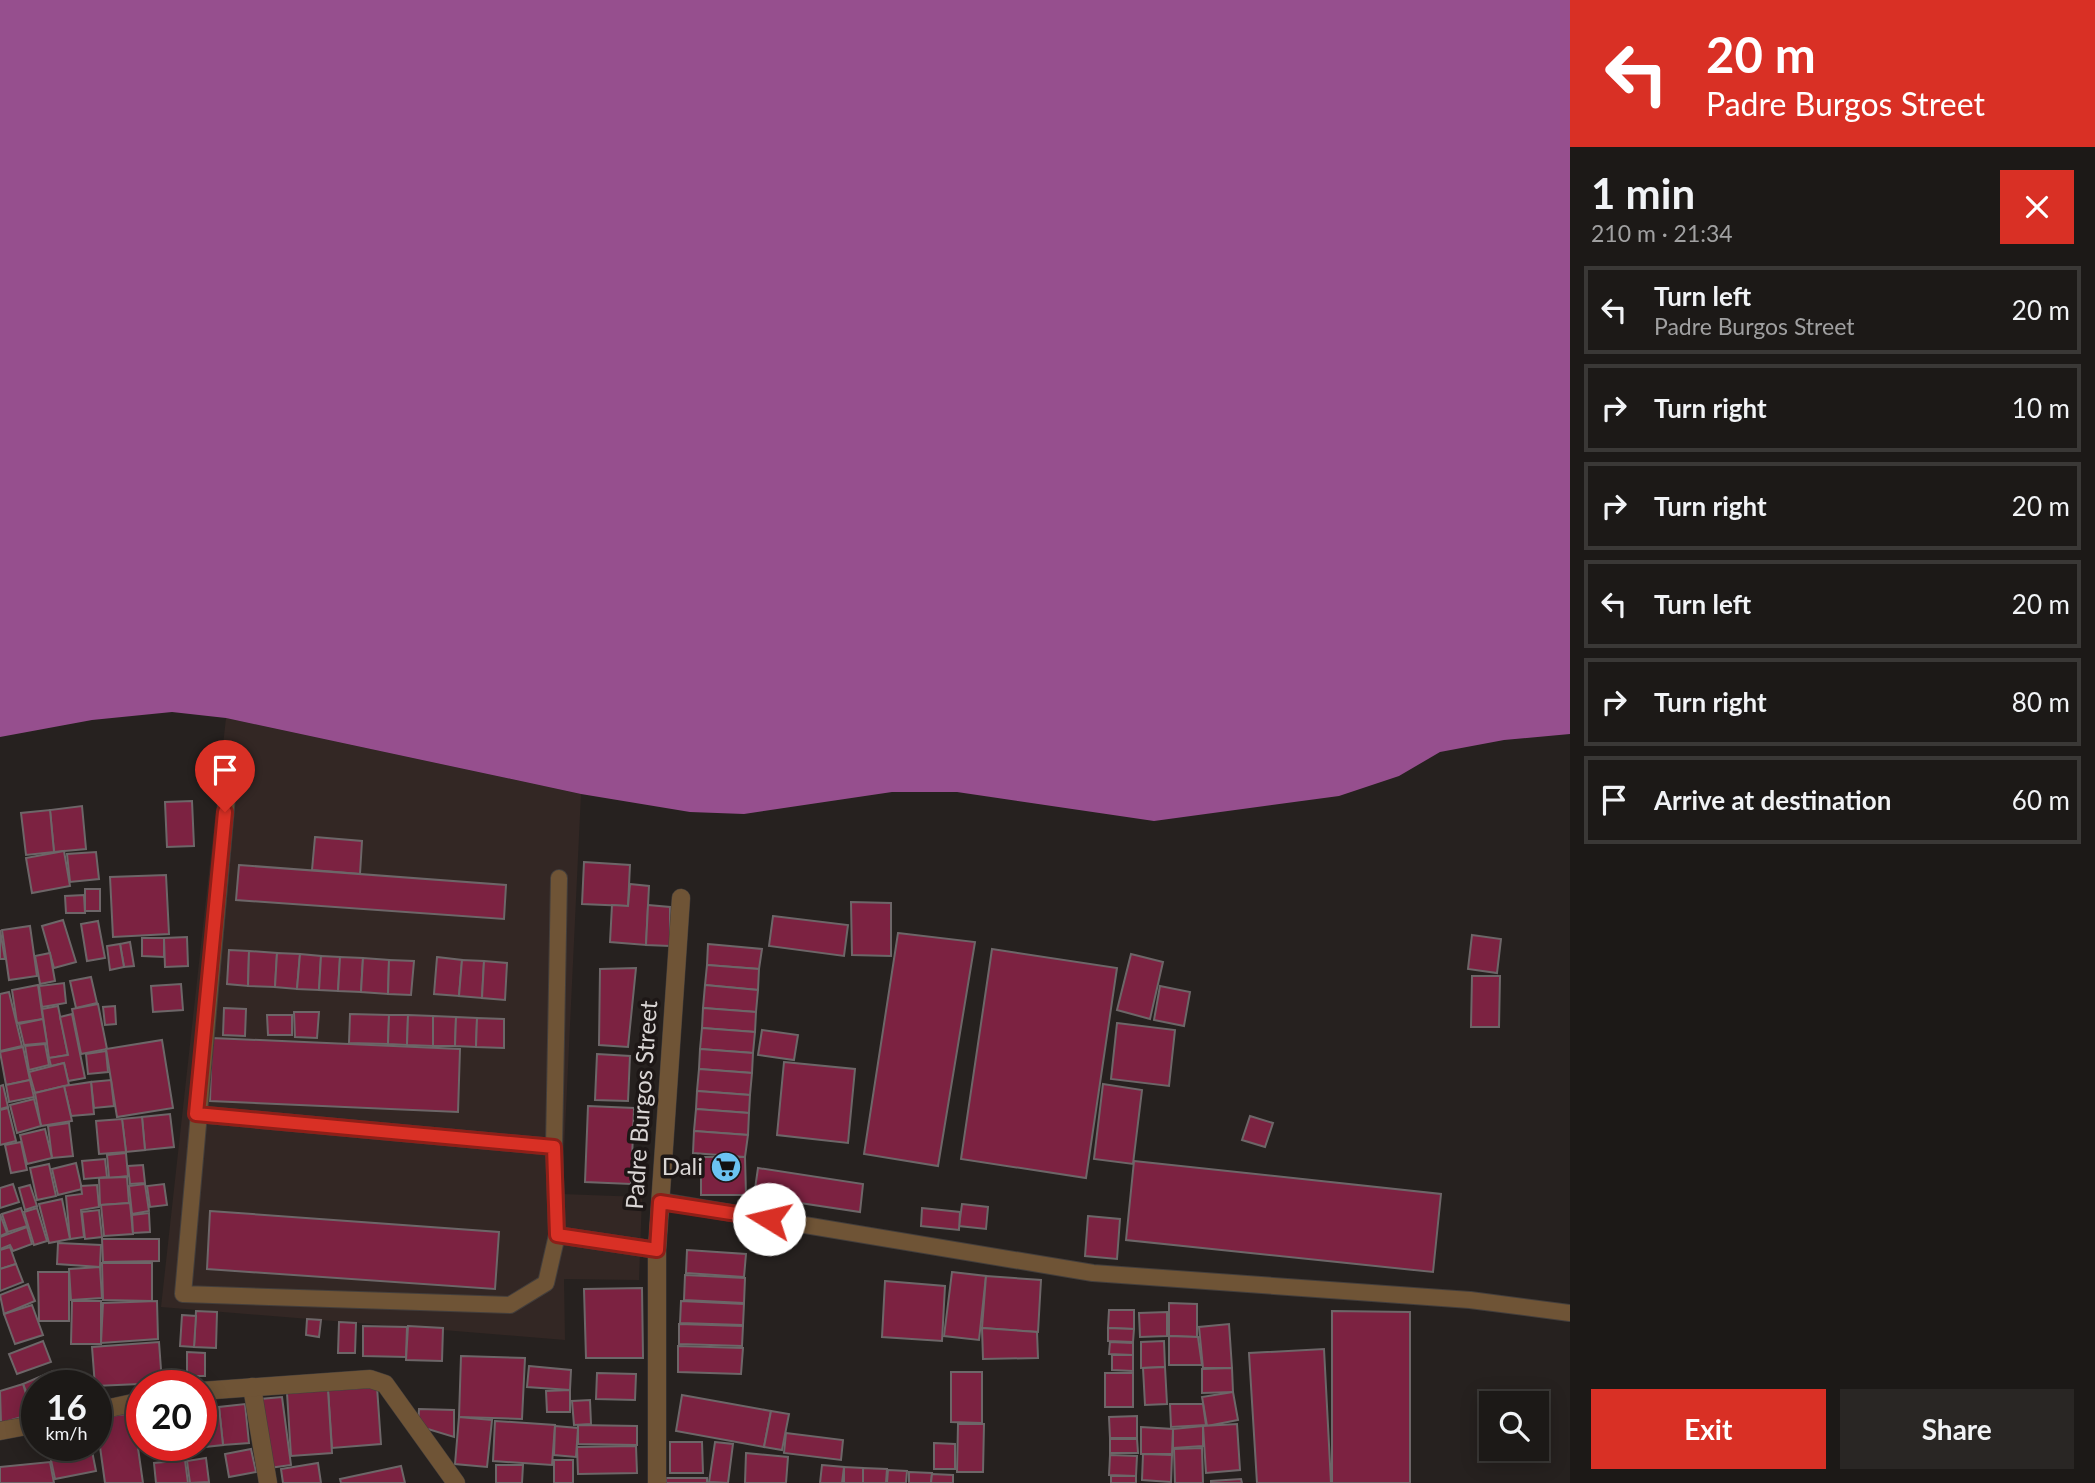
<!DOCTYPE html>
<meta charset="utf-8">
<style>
body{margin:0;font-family:Lato,sans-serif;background:#292624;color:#f1f3f6;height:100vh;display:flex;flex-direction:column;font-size:26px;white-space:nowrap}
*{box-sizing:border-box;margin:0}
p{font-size:23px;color:#a0a0a1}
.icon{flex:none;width:38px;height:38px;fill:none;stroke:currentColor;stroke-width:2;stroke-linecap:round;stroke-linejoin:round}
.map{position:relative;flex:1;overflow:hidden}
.sheet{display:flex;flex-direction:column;background:#1c1917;width:525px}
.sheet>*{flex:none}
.guide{background:#d93025;color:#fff;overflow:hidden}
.tools{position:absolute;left:1479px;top:1391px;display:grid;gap:14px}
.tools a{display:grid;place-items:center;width:70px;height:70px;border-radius:0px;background:#1c1917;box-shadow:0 4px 18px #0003,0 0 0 2px #3a3836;font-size:35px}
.speed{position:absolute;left:21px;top:1370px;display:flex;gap:14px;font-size:35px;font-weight:700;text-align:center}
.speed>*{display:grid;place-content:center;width:91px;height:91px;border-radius:50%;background:#1c1917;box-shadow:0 4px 18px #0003,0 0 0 2px #3a3836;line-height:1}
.speed small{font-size:18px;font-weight:400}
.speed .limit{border:10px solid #d22;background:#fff;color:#111}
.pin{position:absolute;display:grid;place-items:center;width:60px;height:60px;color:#fff;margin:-72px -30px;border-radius:50% 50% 50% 0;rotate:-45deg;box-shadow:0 0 7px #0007}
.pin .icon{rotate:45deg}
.me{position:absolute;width:77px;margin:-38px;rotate:279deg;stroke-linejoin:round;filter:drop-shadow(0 0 5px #0008)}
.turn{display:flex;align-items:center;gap:24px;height:147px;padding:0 21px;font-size:32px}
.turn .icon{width:91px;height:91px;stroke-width:2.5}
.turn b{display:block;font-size:49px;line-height:60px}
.round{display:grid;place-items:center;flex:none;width:74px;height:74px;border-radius:0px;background:#292624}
.overview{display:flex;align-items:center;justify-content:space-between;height:119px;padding:0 21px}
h1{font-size:42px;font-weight:700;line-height:52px}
.cta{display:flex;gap:14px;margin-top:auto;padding:14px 21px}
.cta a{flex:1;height:80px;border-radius:0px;background:#d93025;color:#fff;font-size:28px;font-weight:700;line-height:80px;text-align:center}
.cta a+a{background:#292624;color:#f1f3f6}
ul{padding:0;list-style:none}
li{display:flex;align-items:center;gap:21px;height:88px;margin:0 14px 10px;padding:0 7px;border:4px solid #3a3836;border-radius:0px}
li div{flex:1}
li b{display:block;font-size:26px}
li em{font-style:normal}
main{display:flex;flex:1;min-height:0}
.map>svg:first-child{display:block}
</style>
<main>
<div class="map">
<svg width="1570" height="1483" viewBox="0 0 1570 1483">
<rect width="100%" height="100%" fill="#26211f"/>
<polygon fill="#332724" points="226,718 581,794 562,1194 642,1197 639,1280 564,1279 565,1340 161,1307"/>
<polygon fill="#964f8e" points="0,0 1570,0 1570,734 1504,740 1440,752 1399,776 1339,796 1154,821 957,792 892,792 744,814 690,812 581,794 226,718 172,712 92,720 0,737"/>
<g fill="#7c2241" stroke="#6d6668" stroke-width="2">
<polygon points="192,801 194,846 167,847 165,802"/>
<polygon points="82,806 86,849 54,852 50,810"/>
<polygon points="50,810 54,852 26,855 21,813"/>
<polygon points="315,837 362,841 360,874 312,870"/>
<polygon points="64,851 70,886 32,893 26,858"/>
<polygon points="96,852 99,879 70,882 67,854"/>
<polygon points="584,862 630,865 628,906 582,904"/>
<polygon points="239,865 506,885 504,919 236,900"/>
<polygon points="166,875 169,934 113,937 110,877"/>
<polygon points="630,884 649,886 646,945 610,942 612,905 628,906"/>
<rect x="85" y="889" width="15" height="22"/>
<polygon points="84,895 85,913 66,913 65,896"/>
<polygon points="851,902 891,903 891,956 852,955"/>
<polygon points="648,905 670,907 670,946 646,945"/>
<polygon points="773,916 848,925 844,956 769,946"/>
<polygon points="63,920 76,962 54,968 42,926"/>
<polygon points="98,921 105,958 87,961 81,924"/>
<polygon points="30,926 37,976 9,980 2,930"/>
<polygon points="0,930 5,959 0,959"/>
<polygon points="898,933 975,942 938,1166 864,1154"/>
<polygon points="1472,935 1501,939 1497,973 1468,969"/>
<polygon points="187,937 188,966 165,967 164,938"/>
<polygon points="142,938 164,938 164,957 142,956"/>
<polygon points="130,942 134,966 124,967 120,944"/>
<polygon points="120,944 124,967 110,970 107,946"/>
<polygon points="708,944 762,949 759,969 707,965"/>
<polygon points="992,949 1117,968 1086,1178 961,1159"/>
<polygon points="229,950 249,951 248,986 227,984"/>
<polygon points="249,951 277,953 275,987 248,986"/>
<polygon points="50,953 55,981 40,984 35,956"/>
<polygon points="277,953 300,954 297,989 275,987"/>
<polygon points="300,954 321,956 319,990 297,989"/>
<polygon points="1131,954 1163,962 1150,1019 1117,1010"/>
<polygon points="321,956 340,957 338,991 319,990"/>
<polygon points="340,957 363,958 361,992 338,991"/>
<polygon points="437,957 462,960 459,996 434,994"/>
<polygon points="363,958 389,960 388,994 361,992"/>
<polygon points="389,960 414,961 411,995 388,994"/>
<polygon points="462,960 484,961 482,998 459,996"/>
<polygon points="484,961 507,963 505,1000 482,998"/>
<polygon points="707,965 759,969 758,990 705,985"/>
<polygon points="636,968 628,1047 599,1045 600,969"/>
<polygon points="1472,976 1500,976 1499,1027 1471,1027"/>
<polygon points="91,977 97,1003 76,1008 70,981"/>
<polygon points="64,983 66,1003 42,1007 39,986"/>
<polygon points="181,984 183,1010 153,1012 151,986"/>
<polygon points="38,985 43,1019 17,1023 12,990"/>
<polygon points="705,985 758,990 756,1012 703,1008"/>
<polygon points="1160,986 1190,992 1184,1026 1154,1020"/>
<polygon points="9,992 22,1046 0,1051 0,994"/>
<polygon points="98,1004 107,1049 81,1054 72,1009"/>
<polygon points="58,1006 68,1055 49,1058 42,1009"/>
<polygon points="115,1006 116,1024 105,1025 103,1007"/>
<polygon points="224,1008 246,1009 245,1036 223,1035"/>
<polygon points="703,1008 756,1012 755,1032 702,1028"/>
<polygon points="294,1012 319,1012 317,1038 295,1037"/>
<polygon points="72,1014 85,1078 68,1081 64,1063 51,1066 49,1058 68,1055 60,1017"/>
<polygon points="350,1014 389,1015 388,1044 349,1043"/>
<polygon points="267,1015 292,1015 292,1035 268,1035"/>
<polygon points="389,1015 408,1015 407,1045 388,1044"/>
<polygon points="408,1015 433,1016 433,1046 407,1045"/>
<polygon points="433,1016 456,1017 455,1046 433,1046"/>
<polygon points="456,1017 477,1018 476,1047 455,1046"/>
<polygon points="477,1018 504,1019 504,1048 476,1047"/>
<polygon points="43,1019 47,1043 24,1045 19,1024"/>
<polygon points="1117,1023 1175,1030 1169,1086 1111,1079"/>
<polygon points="702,1028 755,1032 753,1053 700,1049"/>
<polygon points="762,1030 798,1035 794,1060 758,1055"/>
<polygon points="212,1038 460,1049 458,1112 210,1101"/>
<polygon points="162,1040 173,1108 117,1117 106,1049"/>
<polygon points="45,1044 49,1065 29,1070 25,1046"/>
<polygon points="23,1047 30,1080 6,1085 0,1052"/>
<polygon points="700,1049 753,1053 752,1073 699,1069"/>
<polygon points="106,1051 108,1072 88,1074 86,1054"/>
<polygon points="597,1054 630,1056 628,1101 595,1100"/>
<polygon points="784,1062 855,1069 848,1143 777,1135"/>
<polygon points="64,1063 69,1085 35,1093 29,1072"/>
<polygon points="699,1069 752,1073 750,1095 697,1091"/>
<polygon points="30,1080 34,1097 9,1102 6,1085"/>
<polygon points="111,1080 114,1106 94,1108 91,1082"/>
<polygon points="91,1082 94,1114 71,1116 64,1086"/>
<polygon points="1103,1084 1142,1090 1133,1164 1094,1159"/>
<polygon points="3,1085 8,1107 0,1109 0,1086"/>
<polygon points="64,1086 72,1121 41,1126 35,1093"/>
<polygon points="697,1091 750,1095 749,1113 696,1109"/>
<polygon points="34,1099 41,1126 17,1133 10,1105"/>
<polygon points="588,1106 634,1108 631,1184 585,1182"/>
<polygon points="8,1108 16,1141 0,1145 0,1110"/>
<polygon points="696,1109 749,1113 748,1135 694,1131"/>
<polygon points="170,1114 174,1147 145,1150 142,1117"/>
<polygon points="1250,1116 1273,1123 1265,1147 1242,1140"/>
<polygon points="142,1117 145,1150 126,1152 122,1119"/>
<polygon points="122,1119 126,1152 99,1154 96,1121"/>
<polygon points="69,1123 73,1156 52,1158 48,1126"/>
<polygon points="45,1129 52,1158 27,1164 20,1135"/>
<polygon points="694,1131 748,1135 745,1157 693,1153"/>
<polygon points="21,1142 27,1170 11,1173 5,1145"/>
<polygon points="126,1153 128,1176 109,1178 107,1155"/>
<polygon points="701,1157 745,1157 746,1195 701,1195"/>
<polygon points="105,1159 107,1177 84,1179 82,1161"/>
<polygon points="1134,1161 1441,1194 1433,1272 1126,1240"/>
<polygon points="76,1163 82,1189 58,1195 52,1169"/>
<polygon points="49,1164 56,1196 37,1200 30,1168"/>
<polygon points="143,1165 145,1183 130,1184 128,1166"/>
<polygon points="758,1168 863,1184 860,1212 754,1196"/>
<polygon points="127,1177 129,1203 100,1205 99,1178"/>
<polygon points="13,1184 19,1202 0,1208 0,1188"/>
<polygon points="145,1184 149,1211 132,1214 129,1186"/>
<polygon points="164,1184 167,1205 150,1207 147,1186"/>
<polygon points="30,1185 37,1206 25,1210 19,1188"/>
<polygon points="97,1185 99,1207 81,1210 84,1237 70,1239 66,1196 82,1194 81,1186"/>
<polygon points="62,1199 70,1239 49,1243 39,1204"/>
<polygon points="130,1203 133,1234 104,1236 101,1205"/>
<polygon points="962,1204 988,1207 986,1229 959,1226"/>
<polygon points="21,1208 27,1226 8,1232 2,1214"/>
<polygon points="37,1208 47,1241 34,1245 24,1212"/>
<polygon points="922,1208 960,1212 959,1230 921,1226"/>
<polygon points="99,1210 102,1237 85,1239 82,1212"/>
<polygon points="210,1211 499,1232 495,1289 207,1269"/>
<polygon points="149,1213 150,1232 133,1233 132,1215"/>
<polygon points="0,1214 7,1233 0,1236"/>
<polygon points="1088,1216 1120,1219 1117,1259 1085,1256"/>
<polygon points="27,1227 32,1244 13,1251 10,1245 0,1249 0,1237"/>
<polygon points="102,1239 159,1239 159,1261 103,1262"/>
<polygon points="58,1243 101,1245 100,1267 57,1264"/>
<polygon points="10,1247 16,1264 0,1269 0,1250"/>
<polygon points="687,1250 746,1254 744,1277 686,1273"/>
<polygon points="102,1263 152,1263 152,1301 103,1300"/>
<polygon points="16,1264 23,1282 0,1291 0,1269"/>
<polygon points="100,1267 102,1298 71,1300 69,1269"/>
<polygon points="38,1272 69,1272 69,1321 39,1321"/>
<polygon points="952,1272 986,1276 979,1340 944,1336"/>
<polygon points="685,1275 745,1278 744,1303 684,1300"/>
<polygon points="986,1276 1041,1280 1038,1332 982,1328"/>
<polygon points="885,1281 945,1286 942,1341 882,1337"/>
<polygon points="28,1284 35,1301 4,1314 0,1295"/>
<polygon points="642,1288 643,1358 586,1358 584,1289"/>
<polygon points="72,1301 101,1301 101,1344 71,1344"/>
<polygon points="157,1301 158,1339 101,1343 103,1303"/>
<polygon points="681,1301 744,1304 743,1325 680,1323"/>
<polygon points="1169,1303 1197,1304 1197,1337 1169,1336"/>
<polygon points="32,1305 43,1335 15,1344 4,1314"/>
<polygon points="1109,1310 1134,1310 1134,1329 1108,1328"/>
<polygon points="196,1311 217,1312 216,1348 194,1347"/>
<polygon points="1332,1311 1410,1312 1410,1483 1332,1483"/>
<polygon points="1167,1312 1167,1336 1140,1337 1139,1313"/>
<polygon points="182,1315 196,1316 194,1347 180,1346"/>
<polygon points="307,1319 321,1320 319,1337 306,1335"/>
<polygon points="339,1322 356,1323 355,1353 338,1353"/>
<polygon points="679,1324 743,1326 742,1346 679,1344"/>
<polygon points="1229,1324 1232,1368 1203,1368 1199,1327"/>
<polygon points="363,1326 407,1327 406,1357 363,1356"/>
<polygon points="408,1326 443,1328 442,1361 406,1360"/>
<polygon points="982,1328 1037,1332 1038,1358 983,1359"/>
<polygon points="1108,1328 1134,1329 1133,1342 1108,1341"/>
<polygon points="1169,1336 1198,1337 1202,1365 1169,1365"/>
<polygon points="43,1341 51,1362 17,1374 9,1354"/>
<polygon points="1164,1341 1165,1367 1141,1368 1141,1342"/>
<polygon points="159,1342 162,1383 95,1386 92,1347"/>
<polygon points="1110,1342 1133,1343 1133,1355 1109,1354"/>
<polygon points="678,1346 743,1348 741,1374 678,1372"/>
<polygon points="1324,1349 1331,1483 1257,1483 1249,1353"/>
<polygon points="187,1352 205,1353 205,1376 187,1376"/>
<polygon points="1112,1355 1133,1355 1133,1371 1112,1370"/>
<polygon points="461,1356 525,1358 522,1419 459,1417"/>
<polygon points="529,1366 571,1370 570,1390 527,1387"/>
<polygon points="1165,1367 1167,1404 1145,1405 1143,1368"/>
<polygon points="1232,1368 1233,1392 1202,1393 1202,1369"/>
<polygon points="53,1371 59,1386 37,1386 37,1410 34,1411 23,1384"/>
<polygon points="951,1372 982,1372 982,1423 951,1422"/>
<polygon points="597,1373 636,1374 635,1400 596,1399"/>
<rect x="1105" y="1373" width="28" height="34"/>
<polygon points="23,1384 32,1414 1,1423 0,1391"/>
<polygon points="377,1387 381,1444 332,1448 328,1390"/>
<polygon points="328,1390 332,1453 291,1456 287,1393"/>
<polygon points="570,1390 570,1412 547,1412 546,1391"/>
<polygon points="1233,1392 1238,1420 1207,1426 1202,1397"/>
<polygon points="682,1395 771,1411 764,1447 676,1431"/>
<polygon points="282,1397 291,1465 269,1468 260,1399"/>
<polygon points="590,1400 591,1424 574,1425 572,1401"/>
<polygon points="245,1404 249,1443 223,1445 219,1407"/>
<polygon points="1170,1404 1203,1404 1206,1425 1171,1427"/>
<polygon points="219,1407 223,1445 187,1449 187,1446 201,1446 201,1409"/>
<polygon points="419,1409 454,1410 454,1437 418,1426"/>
<polygon points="771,1411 789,1414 782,1450 764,1447"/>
<polygon points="133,1413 143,1483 105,1483 96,1418"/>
<polygon points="1137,1416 1137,1438 1110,1438 1109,1417"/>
<polygon points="459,1417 492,1420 487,1467 455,1464"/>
<polygon points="495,1421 555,1425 552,1465 493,1461"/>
<polygon points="958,1424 984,1424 983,1472 957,1472"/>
<polygon points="1237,1424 1240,1470 1206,1473 1203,1426"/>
<polygon points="578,1425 637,1426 637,1445 578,1444"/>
<polygon points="555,1426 578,1428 576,1457 554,1455"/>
<polygon points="1203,1426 1203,1446 1173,1448 1173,1429"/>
<polygon points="1141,1427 1173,1429 1172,1454 1141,1454"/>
<polygon points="786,1433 843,1440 841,1460 784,1453"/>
<polygon points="1110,1439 1137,1439 1138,1453 1110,1453"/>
<polygon points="670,1442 702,1442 703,1473 670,1473"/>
<polygon points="715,1442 733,1444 728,1483 709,1482"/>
<polygon points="934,1443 955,1444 955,1469 934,1469"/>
<polygon points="48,1446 91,1446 96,1471 55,1479"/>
<polygon points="158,1446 187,1446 187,1449 159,1451"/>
<polygon points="636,1446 637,1473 578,1474 577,1447"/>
<polygon points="1202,1448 1203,1483 1175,1483 1174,1449"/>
<polygon points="251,1449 256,1472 229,1477 225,1454"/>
<polygon points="746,1453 788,1457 786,1483 745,1483"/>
<polygon points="1143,1454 1172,1455 1171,1482 1142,1480"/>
<polygon points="1110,1455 1137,1456 1136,1476 1109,1475"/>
<polygon points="206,1458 209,1482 190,1483 187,1461"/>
<polygon points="185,1460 188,1483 156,1483 154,1463"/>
<rect x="554" y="1460" width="19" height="23"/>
<polygon points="50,1462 54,1483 0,1483 0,1467"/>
<polygon points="318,1463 321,1483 283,1483 281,1469"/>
<polygon points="496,1465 523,1465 522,1483 496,1483"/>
<polygon points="822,1465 844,1467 842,1483 820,1483"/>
<polygon points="401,1466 405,1483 341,1483 340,1479"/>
<polygon points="844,1467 863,1468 863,1483 844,1483"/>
<polygon points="863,1468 887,1469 886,1483 863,1483"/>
<polygon points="888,1470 907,1471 906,1483 887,1483"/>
<polygon points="909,1472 932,1473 931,1483 909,1483"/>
<polygon points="932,1474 953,1475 953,1483 931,1483"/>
<rect x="1111" y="1476" width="25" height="7"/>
<rect x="666" y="1478" width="41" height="5"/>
<polygon points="1241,1479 1242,1483 1211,1483 1211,1481"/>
</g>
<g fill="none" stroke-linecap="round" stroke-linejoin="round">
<g stroke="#433e3c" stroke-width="18">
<g id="service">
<polyline points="228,785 183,1294 510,1305 546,1283 557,1235 554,1147 559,878"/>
<polyline points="196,1114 554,1147"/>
<polyline points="660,1201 1093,1273 1470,1300 1570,1313"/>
<polyline points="557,1235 657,1250"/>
</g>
</g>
<g stroke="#433e3c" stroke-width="19">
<g id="minor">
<polyline points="252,1387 268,1483"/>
<polyline points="201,1391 370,1379 385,1384 456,1483"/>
<polyline points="96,1411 142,1401"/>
<polyline points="0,1431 37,1424"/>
<polyline points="657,1483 657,1250 681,898"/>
</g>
</g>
<use href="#service" stroke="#6f5436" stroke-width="16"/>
<use href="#minor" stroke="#6f5436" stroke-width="18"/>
</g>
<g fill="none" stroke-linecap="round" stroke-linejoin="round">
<g stroke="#8d1f18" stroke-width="18">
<polyline id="route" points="225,812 196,1114 554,1147 557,1235 657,1250 660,1202 769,1219"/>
</g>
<use href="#route" stroke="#d93025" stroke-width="12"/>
</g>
<defs>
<g id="supermarket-disc" transform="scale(1.575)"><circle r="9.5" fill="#6bc3f2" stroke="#1d1716"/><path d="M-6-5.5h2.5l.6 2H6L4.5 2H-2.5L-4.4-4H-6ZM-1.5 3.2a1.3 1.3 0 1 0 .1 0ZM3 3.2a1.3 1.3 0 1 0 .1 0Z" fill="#111"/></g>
</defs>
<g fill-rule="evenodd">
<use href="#supermarket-disc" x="726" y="1167"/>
</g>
<g text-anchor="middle" stroke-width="7" stroke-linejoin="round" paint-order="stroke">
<g font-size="24" fill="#d9d5d4" stroke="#1d1716">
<text transform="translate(642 1105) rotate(-86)" y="8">Padre Burgos Street</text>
</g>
<g font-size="24" fill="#d9d5d4" stroke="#1d1716" text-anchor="end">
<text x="703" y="1175">Dali</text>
</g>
</g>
</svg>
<div class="tools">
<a><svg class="icon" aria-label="search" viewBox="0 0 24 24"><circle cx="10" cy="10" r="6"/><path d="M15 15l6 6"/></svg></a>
</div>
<div class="speed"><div>16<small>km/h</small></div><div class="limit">20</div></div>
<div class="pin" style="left:225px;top:812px;background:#d93025"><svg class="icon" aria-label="arrive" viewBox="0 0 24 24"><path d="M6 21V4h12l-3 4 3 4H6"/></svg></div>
<svg class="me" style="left:769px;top:1219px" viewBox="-20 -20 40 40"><circle r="19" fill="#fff"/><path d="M0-13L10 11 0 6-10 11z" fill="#d93025"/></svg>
</div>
<section class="sheet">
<div class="guide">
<div class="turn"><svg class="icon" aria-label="left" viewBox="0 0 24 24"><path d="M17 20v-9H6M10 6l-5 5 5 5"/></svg><div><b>20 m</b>Padre Burgos Street</div></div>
</div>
<div class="overview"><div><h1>1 min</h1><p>210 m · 21:34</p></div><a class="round" style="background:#d93025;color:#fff"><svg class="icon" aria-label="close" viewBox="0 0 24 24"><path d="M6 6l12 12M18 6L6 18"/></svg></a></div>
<ul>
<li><svg class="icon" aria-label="left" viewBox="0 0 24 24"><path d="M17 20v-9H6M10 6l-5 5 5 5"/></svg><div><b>Turn left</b><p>Padre Burgos Street</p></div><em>20 m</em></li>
<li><svg class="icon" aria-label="right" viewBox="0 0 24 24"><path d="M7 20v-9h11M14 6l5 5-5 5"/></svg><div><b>Turn right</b></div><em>10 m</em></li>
<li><svg class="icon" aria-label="right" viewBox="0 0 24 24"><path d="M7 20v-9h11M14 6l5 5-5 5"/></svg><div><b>Turn right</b></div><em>20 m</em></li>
<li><svg class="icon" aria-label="left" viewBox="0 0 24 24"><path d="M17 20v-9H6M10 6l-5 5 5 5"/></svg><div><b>Turn left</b></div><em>20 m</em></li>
<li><svg class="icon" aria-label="right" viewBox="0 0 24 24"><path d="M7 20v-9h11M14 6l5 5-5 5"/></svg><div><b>Turn right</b></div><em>80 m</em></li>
<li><svg class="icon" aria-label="arrive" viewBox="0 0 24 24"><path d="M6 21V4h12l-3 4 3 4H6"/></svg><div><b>Arrive at destination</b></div><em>60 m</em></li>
</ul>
<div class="cta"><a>Exit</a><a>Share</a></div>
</section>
</main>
